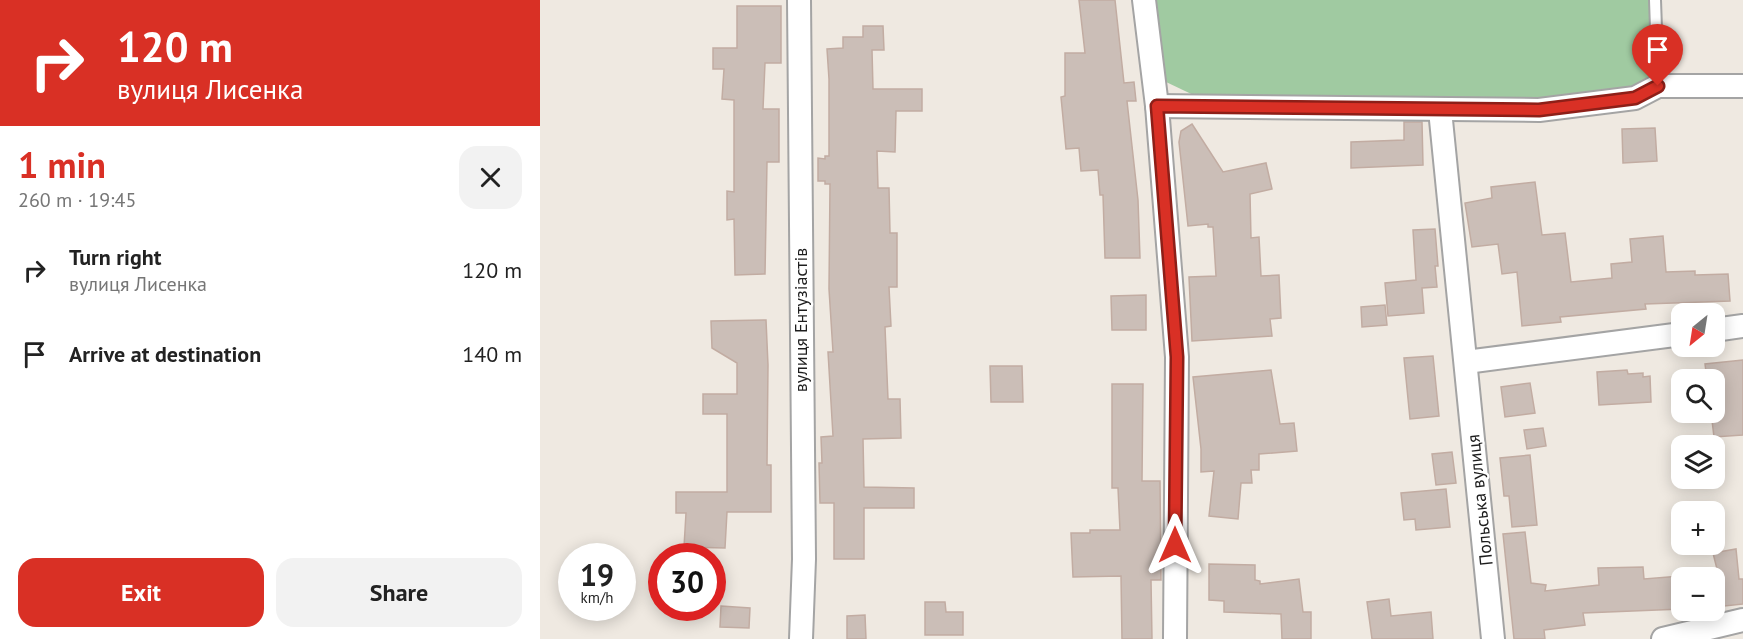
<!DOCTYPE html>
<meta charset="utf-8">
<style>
body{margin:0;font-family:"PT Sans",sans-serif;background:#f2f2f2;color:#222;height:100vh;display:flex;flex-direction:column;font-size:22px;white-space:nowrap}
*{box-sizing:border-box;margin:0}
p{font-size:20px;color:#767676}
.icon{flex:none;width:33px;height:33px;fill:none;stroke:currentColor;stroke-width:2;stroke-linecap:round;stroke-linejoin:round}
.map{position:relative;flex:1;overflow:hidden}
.sheet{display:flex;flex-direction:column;background:#fff;width:540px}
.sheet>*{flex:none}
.guide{background:#d93025;color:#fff;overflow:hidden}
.needle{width:39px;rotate:210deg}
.fabs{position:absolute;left:1131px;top:303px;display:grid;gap:12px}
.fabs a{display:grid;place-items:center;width:54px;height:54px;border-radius:12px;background:#fff;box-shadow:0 3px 15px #0003;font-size:30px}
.speed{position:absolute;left:18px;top:543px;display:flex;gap:12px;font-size:30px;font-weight:700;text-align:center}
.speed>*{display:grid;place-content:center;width:78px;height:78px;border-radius:50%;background:#fff;box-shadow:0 3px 15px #0003;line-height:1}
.speed small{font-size:15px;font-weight:400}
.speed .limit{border:9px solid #d22;background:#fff;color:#111}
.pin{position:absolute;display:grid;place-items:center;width:51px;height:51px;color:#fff;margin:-62px -26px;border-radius:50% 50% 50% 0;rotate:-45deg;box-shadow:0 0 6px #0007}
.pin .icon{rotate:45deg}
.me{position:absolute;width:66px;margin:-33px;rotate:0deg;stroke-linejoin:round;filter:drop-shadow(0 0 4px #0008)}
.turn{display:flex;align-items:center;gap:21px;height:126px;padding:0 18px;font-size:27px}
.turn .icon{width:78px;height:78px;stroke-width:2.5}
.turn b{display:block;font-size:42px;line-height:51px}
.round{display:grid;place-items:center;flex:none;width:63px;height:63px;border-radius:18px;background:#f2f2f2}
.head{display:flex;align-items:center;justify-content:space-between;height:102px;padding:0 18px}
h1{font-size:36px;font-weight:700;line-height:45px;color:#d93025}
.button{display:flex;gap:12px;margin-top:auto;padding:12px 18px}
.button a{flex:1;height:69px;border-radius:18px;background:#d93025;color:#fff;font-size:24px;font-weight:700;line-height:69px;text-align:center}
.button a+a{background:#f2f2f2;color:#222}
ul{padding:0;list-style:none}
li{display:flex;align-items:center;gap:18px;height:84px;padding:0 18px}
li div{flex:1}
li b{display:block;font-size:22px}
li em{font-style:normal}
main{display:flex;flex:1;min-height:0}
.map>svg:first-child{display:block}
</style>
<main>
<section class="sheet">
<div class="guide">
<div class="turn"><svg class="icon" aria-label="right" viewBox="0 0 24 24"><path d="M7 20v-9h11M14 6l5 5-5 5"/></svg><div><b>120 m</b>вулиця Лисенка</div></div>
</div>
<div class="head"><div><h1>1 min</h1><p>260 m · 19:45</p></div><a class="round"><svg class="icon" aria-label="close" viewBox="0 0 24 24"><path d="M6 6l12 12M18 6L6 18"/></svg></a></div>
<ul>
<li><svg class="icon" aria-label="right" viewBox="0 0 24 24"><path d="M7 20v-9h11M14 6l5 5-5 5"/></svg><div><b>Turn right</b><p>вулиця Лисенка</p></div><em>120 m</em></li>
<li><svg class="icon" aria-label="arrive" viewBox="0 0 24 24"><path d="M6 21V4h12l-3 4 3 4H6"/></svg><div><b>Arrive at destination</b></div><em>140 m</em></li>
</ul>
<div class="button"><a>Exit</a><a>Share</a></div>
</section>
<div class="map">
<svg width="1203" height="639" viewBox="0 0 1203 639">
<rect width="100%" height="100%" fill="#efe9e1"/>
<polygon fill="#a0caa1" points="612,0 1110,0 1112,82 1102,91 1003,104 666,101 624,81"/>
<g fill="#cbbeb7" stroke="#c2aca2" stroke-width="1.5">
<polygon points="539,0 575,0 584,83 594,82 596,101 587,101 598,200 600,258 565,258 563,195 560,195 558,170 541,171 539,148 526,149 521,97 525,96 525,53 545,53"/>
<polygon points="197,6 241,6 241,63 225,63 223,109 239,109 239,162 227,162 225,274 195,275 194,219 187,220 187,191 194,192 194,100 182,99 184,69 173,69 173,48 197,48"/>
<polygon points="323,26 343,26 344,50 332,50 333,89 382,89 382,111 356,111 355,152 337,151 338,188 349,188 350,233 357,233 357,287 349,287 351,326 345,327 348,399 360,399 361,438 323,439 324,487 374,488 374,508 324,508 324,559 294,559 294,503 280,503 279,463 282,463 281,437 293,436 288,352 293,352 289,289 290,184 285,184 285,181 278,181 278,158 285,159 285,156 289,156 289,79 287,49 303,48 303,37 323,37"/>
<polygon points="864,122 882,122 883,165 811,168 811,142 864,140"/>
<polygon points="652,124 683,172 726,163 732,189 710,194 711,238 719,237 721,276 739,275 741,318 730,319 732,336 652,341 649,277 676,276 673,227 668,227 668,224 648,226 639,142 641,131"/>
<polygon points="1115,128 1117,161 1083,163 1082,129"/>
<polygon points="995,182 1002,235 1025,233 1031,282 1072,278 1071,264 1092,262 1090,239 1123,236 1126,272 1155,271 1155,275 1188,274 1190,301 1105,304 1106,309 1020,317 1021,322 982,326 977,272 962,274 958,244 932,247 925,203 952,198 951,187"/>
<polygon points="895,229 898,266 895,266 897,287 882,288 884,313 848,316 845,283 876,280 873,230"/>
<polygon points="606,295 606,330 572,330 571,296"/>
<polygon points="845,305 847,325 822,327 821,307"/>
<polygon points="226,320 228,365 227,465 231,465 231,512 187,512 185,548 144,547 146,513 136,513 136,492 187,492 187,414 163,414 163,394 197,394 197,363 172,348 171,321"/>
<polygon points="893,356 899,416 870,419 864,358"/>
<polygon points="1203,360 1203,435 1174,437 1171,412 1174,412 1174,380 1167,380 1165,364"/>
<polygon points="450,366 482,366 483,402 451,402"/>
<polygon points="731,370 740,424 754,423 757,451 719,454 719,470 711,470 712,483 701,483 698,519 669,516 674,471 661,472 661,449 653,377"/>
<polygon points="1087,370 1088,374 1103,373 1103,377 1110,376 1111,402 1059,405 1057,372"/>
<polygon points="990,383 995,413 965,417 961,387"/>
<polygon points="572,384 603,384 602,481 620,481 621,580 611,580 612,639 582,639 581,576 533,577 531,533 550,533 550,530 580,530 578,488 572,488"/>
<polygon points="1003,428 1006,446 987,449 984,430"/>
<polygon points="912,452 916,483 896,485 892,454"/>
<polygon points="990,455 997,525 972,527 969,496 964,496 960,458"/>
<polygon points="906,489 910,527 876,530 875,519 864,520 861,493"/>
<polygon points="985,532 991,583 1006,585 1005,591 1059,585 1058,568 1103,567 1104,579 1178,573 1173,553 1196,549 1199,579 1203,579 1203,604 1175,607 1174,578 1142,578 1142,609 1043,613 1045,625 1004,630 1005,639 974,639 963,534"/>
<polygon points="669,564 715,565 715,580 720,581 720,584 759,579 763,612 771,612 771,639 742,639 741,614 684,612 684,601 669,600"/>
<polygon points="849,599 851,616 891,612 893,639 832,639 827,602"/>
<polygon points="385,602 405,602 406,612 423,612 423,635 385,635"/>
<polygon points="181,606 210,608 209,628 180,627"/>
<polygon points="325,615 326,639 307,639 307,616"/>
</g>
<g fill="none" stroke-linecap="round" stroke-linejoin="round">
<g stroke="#a4a4a4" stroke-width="14">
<polyline id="lane" points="1115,0 1118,86"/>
</g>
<g stroke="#a4a4a4" stroke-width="26">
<g id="street">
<polyline points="259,0 264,559 261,639"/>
<polyline points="604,0 617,106 637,357 635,639"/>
<polyline points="617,106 999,110 1095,98 1118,86 1203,86"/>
<polyline points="900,110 953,639"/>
<polyline points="1174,330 1203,326"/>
<polyline points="926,362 1142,334"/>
<polyline points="1123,639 1203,620"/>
</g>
</g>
<use href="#lane" stroke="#fff" stroke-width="10"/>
<use href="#street" stroke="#fff" stroke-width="22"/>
</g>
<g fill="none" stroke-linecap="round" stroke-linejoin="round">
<g stroke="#8d1f18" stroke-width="15">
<polyline id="route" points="635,545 637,357 617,106 999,110 1095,98 1118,86"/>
</g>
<use href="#route" stroke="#d93025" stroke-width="10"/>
</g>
<g text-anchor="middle" stroke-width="4.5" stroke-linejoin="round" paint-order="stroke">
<g font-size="18" fill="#1d1d1d" stroke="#fff">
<text transform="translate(261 320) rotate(-90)" y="6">вулиця Ентузіастів</text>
<text transform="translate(940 500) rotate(-96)" y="6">Польська вулиця</text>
</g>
</g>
</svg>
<div class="fabs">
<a><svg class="needle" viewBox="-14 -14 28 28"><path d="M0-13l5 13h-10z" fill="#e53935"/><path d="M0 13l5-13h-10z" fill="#767676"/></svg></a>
<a><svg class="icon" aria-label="search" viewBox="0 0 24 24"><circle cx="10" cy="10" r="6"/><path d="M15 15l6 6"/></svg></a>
<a><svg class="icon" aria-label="layers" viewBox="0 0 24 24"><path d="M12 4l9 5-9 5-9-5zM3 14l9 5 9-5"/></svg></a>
<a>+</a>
<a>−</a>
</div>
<div class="speed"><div>19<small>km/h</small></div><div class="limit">30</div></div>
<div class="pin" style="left:1118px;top:86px;background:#d93025"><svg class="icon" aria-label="arrive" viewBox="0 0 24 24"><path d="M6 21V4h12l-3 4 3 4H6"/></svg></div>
<svg class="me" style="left:635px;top:545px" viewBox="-20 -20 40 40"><path d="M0-17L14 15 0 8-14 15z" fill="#d93025" stroke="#fff" stroke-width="4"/></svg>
</div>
</main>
